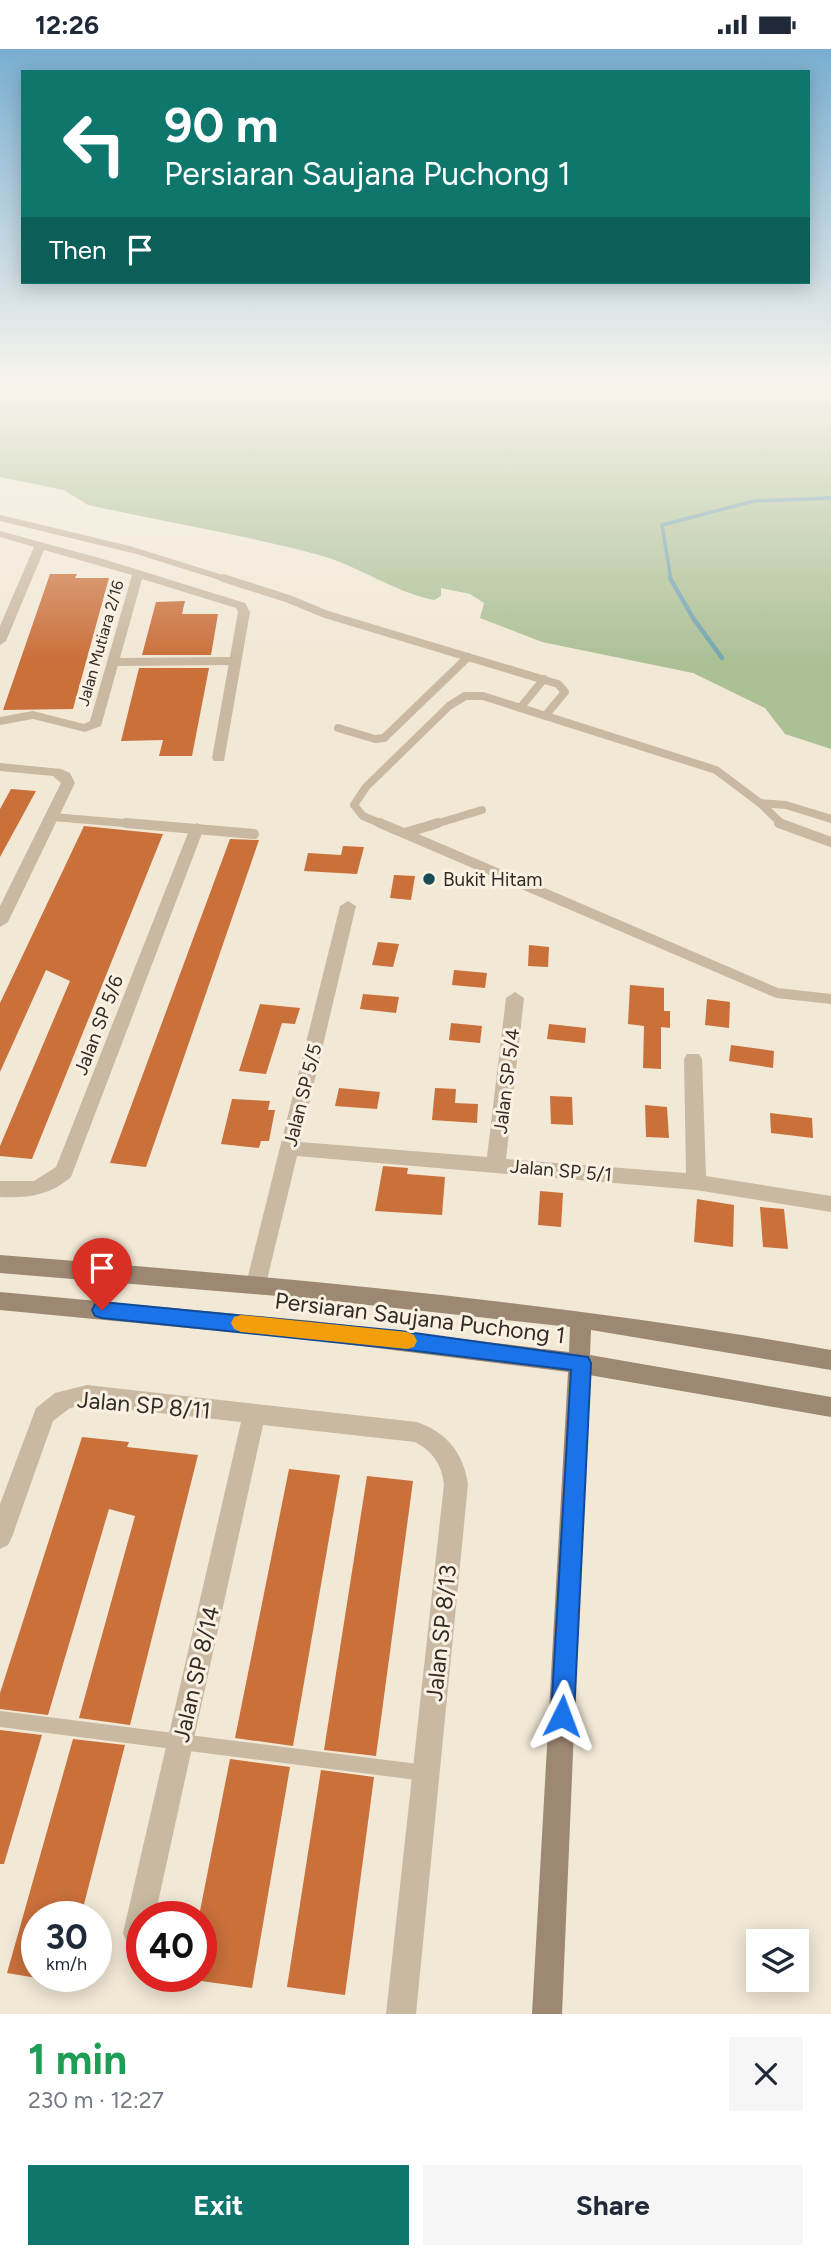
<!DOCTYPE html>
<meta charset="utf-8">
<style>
body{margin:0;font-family:Figtree,sans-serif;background:#f6f6f7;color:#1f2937;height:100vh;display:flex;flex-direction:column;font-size:26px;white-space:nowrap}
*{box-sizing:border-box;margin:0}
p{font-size:23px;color:#747a83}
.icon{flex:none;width:38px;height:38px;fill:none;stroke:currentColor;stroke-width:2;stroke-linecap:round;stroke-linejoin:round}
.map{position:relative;height:1965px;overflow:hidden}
.panel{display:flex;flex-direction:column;background:#fff;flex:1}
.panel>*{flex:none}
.banner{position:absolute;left:21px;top:21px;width:789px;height:214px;border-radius:0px;box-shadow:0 4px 18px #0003;background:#0f766e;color:#fff;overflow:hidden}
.fabs{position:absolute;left:746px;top:1880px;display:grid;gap:14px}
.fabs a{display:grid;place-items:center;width:63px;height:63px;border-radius:0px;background:#fff;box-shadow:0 4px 18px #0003;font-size:35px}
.speed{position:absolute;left:21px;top:1852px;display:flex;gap:14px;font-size:35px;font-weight:700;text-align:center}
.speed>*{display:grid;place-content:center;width:91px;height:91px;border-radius:50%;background:#fff;box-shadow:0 4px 18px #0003;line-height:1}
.speed small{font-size:18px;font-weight:400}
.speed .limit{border:10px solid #d22;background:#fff;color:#111}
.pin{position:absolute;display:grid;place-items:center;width:60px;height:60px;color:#fff;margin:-72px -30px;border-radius:50% 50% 50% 0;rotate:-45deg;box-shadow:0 0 7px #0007}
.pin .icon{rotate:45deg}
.me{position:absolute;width:77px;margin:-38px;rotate:3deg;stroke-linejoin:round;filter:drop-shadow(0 0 5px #0008)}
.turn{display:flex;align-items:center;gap:24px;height:147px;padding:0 28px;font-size:32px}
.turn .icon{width:91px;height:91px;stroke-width:2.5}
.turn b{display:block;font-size:49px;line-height:60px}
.then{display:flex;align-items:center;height:66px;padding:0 28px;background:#0003;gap:14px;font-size:26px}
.round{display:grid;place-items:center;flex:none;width:74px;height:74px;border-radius:0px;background:#f6f6f7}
.head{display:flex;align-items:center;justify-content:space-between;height:119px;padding:0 28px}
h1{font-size:42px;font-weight:700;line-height:52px;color:#1e9e55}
.button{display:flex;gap:14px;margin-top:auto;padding:14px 28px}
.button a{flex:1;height:80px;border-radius:0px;background:#0f766e;color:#fff;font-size:28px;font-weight:700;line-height:80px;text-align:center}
.button a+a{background:#f6f6f7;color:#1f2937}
.status{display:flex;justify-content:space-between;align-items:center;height:49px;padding:0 35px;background:#fff;direction:ltr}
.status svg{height:19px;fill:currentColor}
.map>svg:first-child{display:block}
</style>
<div class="status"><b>12:26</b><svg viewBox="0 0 49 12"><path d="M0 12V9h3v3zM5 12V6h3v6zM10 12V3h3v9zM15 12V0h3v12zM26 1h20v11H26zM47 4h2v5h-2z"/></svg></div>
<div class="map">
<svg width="831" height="1965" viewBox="0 0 831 1965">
<rect width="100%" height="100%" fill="#f1e8d6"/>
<path fill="#acc096" d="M19,336H831V700L785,685L765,659L693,624L542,593L480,569L484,554L470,545L441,539V547L434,551C394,543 359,517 319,506C244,486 165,473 88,456L64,441L0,428V341Z"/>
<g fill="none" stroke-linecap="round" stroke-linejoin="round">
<polyline stroke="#74a5af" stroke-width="3.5" points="671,531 662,476 754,452 831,449"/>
<polyline stroke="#74a5af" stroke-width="4.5" points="670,529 693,569 722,609"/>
</g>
<g fill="#ca703b">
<polygon points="50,525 77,525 75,529 109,529 73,660 3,661"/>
<polygon points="185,552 182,565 218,565 211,606 142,606 156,553"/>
<polygon points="139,619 209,619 192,707 159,707 163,691 121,692"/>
<polygon points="11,740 36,742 0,808 0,760"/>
<polygon points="84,777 163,785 32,1110 0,1107 0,1097 70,932 46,921 0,1023 0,954"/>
<polygon points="230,790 259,791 146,1118 110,1114"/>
<polygon points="343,797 364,798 357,825 304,822 308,804 341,806"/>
<polygon points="394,826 415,827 411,851 390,849"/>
<polygon points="378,893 399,895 393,918 372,916"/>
<polygon points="529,896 549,898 548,918 528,917"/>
<polygon points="454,921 487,924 485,939 452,936"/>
<polygon points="630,936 664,939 664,962 670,962 670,979 661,978 661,1020 643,1019 644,977 628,975"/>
<polygon points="363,945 399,948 396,964 360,960"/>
<polygon points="707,950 730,953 729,979 705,976"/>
<polygon points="260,955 300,959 295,975 282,974 266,1025 239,1022"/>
<polygon points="451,974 482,977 480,994 449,991"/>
<polygon points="549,975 586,979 585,994 547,990"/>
<polygon points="731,996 774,1002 773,1019 729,1012"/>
<polygon points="339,1039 380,1043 377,1060 335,1057"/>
<polygon points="435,1039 456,1040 455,1054 478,1055 477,1074 432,1071"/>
<polygon points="550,1047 572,1048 573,1076 551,1075"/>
<polygon points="232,1050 270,1052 268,1061 275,1061 269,1092 261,1092 259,1099 221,1095"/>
<polygon points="645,1056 667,1058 669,1089 646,1088"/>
<polygon points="770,1064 812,1069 813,1089 771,1084"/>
<polygon points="383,1117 408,1119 407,1125 445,1128 442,1166 375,1162"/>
<polygon points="540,1142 563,1144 561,1178 538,1176"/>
<polygon points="697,1150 734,1156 733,1198 694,1193"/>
<polygon points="760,1158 784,1160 788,1200 763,1198"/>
<polygon points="82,1388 129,1393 127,1398 198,1406 130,1676 79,1669 135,1467 109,1460 48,1666 0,1660 0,1644"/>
<polygon points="289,1420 340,1426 293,1697 235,1689"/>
<polygon points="367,1427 413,1432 376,1707 324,1701"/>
<polygon points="0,1681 42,1686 4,1815 0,1815"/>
<polygon points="73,1690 125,1696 81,1867 37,1867 37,1929 7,1924"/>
<polygon points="230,1710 290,1718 252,1939 201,1932 201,1867 199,1867"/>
<polygon points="321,1721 374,1728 345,1946 287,1938"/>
</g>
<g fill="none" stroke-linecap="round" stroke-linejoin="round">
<polyline stroke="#c9b9a2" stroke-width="6" points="0,469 133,501 229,531"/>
<g stroke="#c9b9a2" stroke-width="8">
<polyline points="223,529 289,550 325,565 558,635 565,643 545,667"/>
<polyline points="115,613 236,612"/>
<polyline points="520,659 544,630"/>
<polyline points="338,679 375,690 384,689 468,608"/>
<polyline points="760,754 786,756 831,770"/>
<polyline points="53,768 147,776"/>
<polyline points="384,776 363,767 354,756 366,738 449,657 465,647 483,647 716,721 760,754 783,776"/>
<polyline points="432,776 482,761"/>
</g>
<g stroke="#c9b9a2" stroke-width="10">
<polyline points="126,774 254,785"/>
<polyline points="380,774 777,944 831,950"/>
<polyline points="779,774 831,793"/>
<polyline points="405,784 438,774"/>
</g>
<polyline stroke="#c9b9a2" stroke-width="16" points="0,1670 425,1724"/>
<g fill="#c9b9a2" fill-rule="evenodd">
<polygon points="0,482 103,510 245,554 250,563 224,712 214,712 212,709 238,563 236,559 142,530 101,677 85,683 33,670 0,676 0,668 33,662 84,675 90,672 132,526 44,501 6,592 0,596 0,577 34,498 0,488"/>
<polygon points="0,714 61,720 70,724 75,734 8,873 0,878 0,857 61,734 53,727 0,722"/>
<path d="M197,774L204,779L71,1128C49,1147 28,1149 0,1148V1132H34L56,1118L190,779Z"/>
<polygon points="348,852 356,857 300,1093 487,1108 506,949 515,943 524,949 506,1110 686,1124 684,1010 687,1005 699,1005 702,1010 706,1127 831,1147 831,1163 696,1141 297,1107 266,1235 263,1241 256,1244 249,1241 246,1235 340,857"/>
<path d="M87,1336L417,1373C447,1384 463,1403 468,1435L416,1965H386L444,1435C441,1414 433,1403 415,1393L263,1376L155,1867H142V1896L137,1898L127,1894L123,1884L241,1373L87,1356L70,1359L53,1372L12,1488L8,1496L0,1500V1455L36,1359L55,1344Z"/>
</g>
<path fill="#9d8873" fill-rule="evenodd" d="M0,1206C279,1228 556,1252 831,1301V1321L591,1281L590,1306L831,1348V1368L589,1326L562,1965H532L568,1323L313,1291L0,1261V1243L313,1272L569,1303L570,1278L313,1250L0,1224Z"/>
</g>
<linearGradient id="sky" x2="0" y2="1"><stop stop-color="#79aed1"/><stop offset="0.55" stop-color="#f9f5ed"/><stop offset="1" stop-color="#f9f5ed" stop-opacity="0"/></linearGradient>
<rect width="831" height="611" fill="url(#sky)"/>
<polygon fill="#1a73e8" stroke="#114b97" stroke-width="2" points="102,1253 400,1282 588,1308 591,1314 574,1667 571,1675 562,1678 554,1675 551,1667 571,1321 400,1300 102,1269 95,1267 92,1261 95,1255"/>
<polygon fill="#f59e0b" points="241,1266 407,1283 414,1286 417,1292 414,1298 407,1300 241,1283 234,1280 231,1274 234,1268"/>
<circle fill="#194a55" stroke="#f9f1e2" stroke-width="2.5" cx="429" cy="830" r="7"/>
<g text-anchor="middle" stroke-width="6" stroke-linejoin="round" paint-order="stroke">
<g font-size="16" fill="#332b25" stroke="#f9f1e2">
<text transform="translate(100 594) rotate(-74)" y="6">Jalan Mutiara 2/16</text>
</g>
<g font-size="19" fill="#332b25" stroke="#f9f1e2" text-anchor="start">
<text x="443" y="837">Bukit Hitam</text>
</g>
<g font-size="19" fill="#332b25" stroke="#f9f1e2">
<text transform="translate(98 976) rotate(-69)" y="7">Jalan SP 5/6</text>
<text transform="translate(506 1032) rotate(-83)" y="7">Jalan SP 5/4</text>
<text transform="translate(302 1046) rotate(-76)" y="7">Jalan SP 5/5</text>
<text transform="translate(561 1121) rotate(5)" y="7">Jalan SP 5/1</text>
</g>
<g font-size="23" fill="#332b25" stroke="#f9f1e2">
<text transform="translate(420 1269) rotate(7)" y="8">Persiaran Saujana Puchong 1</text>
<text transform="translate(144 1356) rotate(5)" y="8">Jalan SP 8/11</text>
<text transform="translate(441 1584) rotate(-84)" y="8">Jalan SP 8/13</text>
<text transform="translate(196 1625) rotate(-77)" y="8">Jalan SP 8/14</text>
</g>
</g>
</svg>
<div class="fabs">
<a><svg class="icon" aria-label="layers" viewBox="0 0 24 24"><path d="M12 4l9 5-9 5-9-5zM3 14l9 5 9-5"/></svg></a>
</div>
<div class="speed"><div>30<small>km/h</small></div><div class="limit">40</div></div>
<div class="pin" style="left:102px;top:1261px;background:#d93025"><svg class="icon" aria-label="arrive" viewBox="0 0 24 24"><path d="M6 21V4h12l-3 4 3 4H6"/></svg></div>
<svg class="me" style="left:562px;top:1667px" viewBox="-20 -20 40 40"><path d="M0-17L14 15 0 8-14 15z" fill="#1a73e8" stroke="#fff" stroke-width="4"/></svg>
<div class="banner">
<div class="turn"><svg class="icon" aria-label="left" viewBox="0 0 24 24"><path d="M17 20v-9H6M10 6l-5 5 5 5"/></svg><div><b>90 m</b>Persiaran Saujana Puchong 1</div></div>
<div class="then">Then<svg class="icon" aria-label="arrive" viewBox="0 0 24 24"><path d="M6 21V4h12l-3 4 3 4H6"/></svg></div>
</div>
</div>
<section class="panel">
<div class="head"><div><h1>1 min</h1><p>230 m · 12:27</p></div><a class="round"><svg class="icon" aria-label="close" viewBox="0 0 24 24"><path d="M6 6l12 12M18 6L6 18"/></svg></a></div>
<div class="button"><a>Exit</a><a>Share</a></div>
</section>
